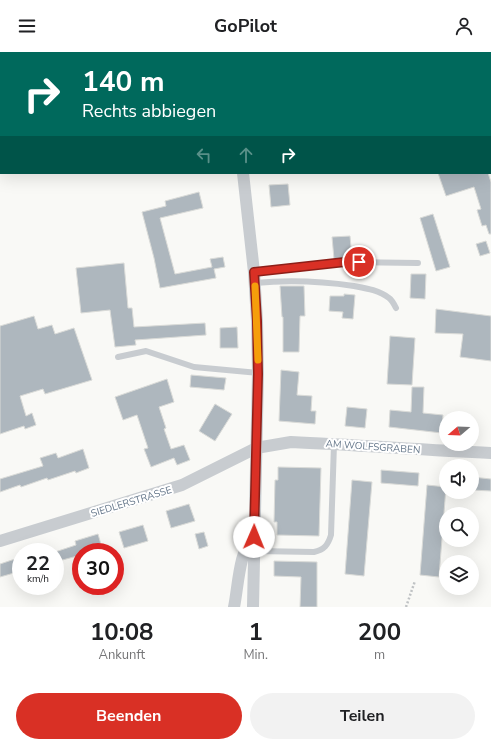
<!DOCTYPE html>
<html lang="de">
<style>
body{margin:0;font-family:"Nunito Sans",sans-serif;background:#f2f2f2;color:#202124;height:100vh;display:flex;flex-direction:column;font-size:15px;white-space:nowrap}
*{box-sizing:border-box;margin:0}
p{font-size:13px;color:#757577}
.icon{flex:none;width:22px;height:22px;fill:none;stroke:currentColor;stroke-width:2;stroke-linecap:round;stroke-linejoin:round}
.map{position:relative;height:555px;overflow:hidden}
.drawer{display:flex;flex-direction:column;background:#fff;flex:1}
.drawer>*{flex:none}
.top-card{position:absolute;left:0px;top:0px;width:491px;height:122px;box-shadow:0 4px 16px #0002;background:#00695c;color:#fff;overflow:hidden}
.needle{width:26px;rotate:251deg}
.buttons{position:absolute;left:439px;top:359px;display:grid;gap:8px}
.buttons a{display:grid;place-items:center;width:40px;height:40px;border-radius:50%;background:#fff;box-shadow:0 4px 16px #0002;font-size:20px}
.speed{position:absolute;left:12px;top:491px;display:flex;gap:8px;font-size:20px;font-weight:700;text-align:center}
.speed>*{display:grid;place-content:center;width:52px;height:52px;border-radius:50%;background:#fff;box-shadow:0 4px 16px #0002;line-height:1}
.speed small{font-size:10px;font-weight:400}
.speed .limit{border:6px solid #d22;background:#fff;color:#111}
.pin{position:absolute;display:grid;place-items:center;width:34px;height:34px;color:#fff;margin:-17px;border:2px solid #fff;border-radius:50%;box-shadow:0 1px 4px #0007}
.me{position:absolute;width:44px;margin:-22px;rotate:1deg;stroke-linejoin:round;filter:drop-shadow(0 0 3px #0008)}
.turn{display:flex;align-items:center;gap:14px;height:84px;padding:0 16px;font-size:18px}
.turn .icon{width:52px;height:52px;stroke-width:2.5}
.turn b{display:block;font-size:28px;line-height:34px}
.lanes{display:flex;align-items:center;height:38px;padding:0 16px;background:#0003;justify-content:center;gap:20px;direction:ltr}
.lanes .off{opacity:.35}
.eta{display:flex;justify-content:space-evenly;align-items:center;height:68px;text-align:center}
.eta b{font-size:24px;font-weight:700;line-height:28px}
.action{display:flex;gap:8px;margin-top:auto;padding:8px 16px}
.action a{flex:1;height:46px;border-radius:24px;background:#d93025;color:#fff;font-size:16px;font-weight:700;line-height:46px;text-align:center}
.action a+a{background:#f2f2f2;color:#202124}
header{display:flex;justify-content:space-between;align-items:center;height:52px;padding:0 16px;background:#fff;font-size:18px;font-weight:700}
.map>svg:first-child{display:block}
</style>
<header><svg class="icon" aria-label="menu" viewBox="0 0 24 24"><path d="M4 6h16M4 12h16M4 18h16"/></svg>GoPilot<svg class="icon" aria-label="person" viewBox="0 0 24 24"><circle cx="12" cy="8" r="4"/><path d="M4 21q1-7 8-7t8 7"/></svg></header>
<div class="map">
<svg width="491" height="555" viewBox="0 0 491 555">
<rect width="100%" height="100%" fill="#f9f9f6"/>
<g fill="#aeb7be" stroke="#dadbd8">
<polygon points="438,121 488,121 491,130 491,182 489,182 486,173 482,174 477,158 481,157 474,135 446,144"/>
<polygon points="288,132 290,153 271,155 269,133"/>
<polygon points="199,140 203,156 160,166 175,222 212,215 210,207 223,205 225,215 214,217 216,226 160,236 154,206 142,160 166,154 165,149"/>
<polygon points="433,162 450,215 436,219 420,166"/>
<polygon points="350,184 352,206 334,207 332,185"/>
<polygon points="486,189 490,201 480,204 476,192"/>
<polygon points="124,211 128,256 132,256 134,275 205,271 206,283 135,288 136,293 115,295 110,258 81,261 76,216"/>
<polygon points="411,222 426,222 425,247 410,246"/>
<polygon points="280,234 304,234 305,264 300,264 299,300 283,300 283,265 282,265"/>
<polygon points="344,242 355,243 353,267 342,266 343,260 329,259 330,244 344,244"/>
<polygon points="436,257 491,264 491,309 460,305 463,282 435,281"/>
<polygon points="34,264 38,277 52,273 55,282 74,276 92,328 45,342 43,337 20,344 26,364 32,361 36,373 25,377 24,374 0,382 0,274"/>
<polygon points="237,275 238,296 220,296 220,276"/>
<polygon points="390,284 415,286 412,333 387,332"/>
<polygon points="281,318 299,320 297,343 312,344 311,359 316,359 315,372 279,369"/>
<polygon points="191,323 226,326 224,338 190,335"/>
<polygon points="167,327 174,350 159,355 166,376 164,377 171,397 184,393 190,408 177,413 174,406 151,415 144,397 148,396 137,363 123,368 115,345"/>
<polygon points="412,335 424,335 423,361 443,363 442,381 389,375 390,358 411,360"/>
<polygon points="215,352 232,362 215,389 199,379"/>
<polygon points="347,355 367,357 365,376 345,374"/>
<polygon points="83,397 89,416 76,421 75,419 48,428 47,426 21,435 20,433 0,440 0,427 43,414 40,406 56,401 58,406"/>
<polygon points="278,415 321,416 319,484 277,483 277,470 274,470 275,428 278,428"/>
<polygon points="381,418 419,421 418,434 381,431"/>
<polygon points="472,425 491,427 491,439 472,438"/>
<polygon points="352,428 372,430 364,524 345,522"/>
<polygon points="427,433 446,435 439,525 420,523"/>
<polygon points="189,452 195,469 171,476 166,459"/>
<polygon points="143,473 148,489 124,496 119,480"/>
<polygon points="204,480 208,494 199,497 195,482"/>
<polygon points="98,482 102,496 90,500 81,500 81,503 55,510 55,500 76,493 75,489"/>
<polygon points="21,505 21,519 0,525 0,512"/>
<polygon points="274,509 317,510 317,555 300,555 301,525 274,524"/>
</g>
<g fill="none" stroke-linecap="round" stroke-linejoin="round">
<polyline stroke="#bfc2c4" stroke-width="2.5" stroke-dasharray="2 2" stroke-linecap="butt" points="406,555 415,529"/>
<g stroke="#c8ccd0" stroke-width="6">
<polyline points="254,220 345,210 418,211"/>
<path d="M255,231C288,228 320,229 354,234C365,236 379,238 389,246C392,248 394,252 396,256"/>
<polyline points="118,305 146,299 194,315 258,321"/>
<path d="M255,499L314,500C324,498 328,493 331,483L334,392"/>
</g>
<g stroke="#c8ccd0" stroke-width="12">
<polyline points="468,0 468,1"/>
<polyline points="252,1 252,0"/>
<polyline points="490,65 491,68"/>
<polyline points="243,121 254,220 257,269 258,321 253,555"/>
<path d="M0,489L182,433L256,396L291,390C358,393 424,398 491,401"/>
<path d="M234,555C238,537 239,496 254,485"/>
</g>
</g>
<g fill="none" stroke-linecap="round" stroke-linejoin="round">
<g stroke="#8d1f18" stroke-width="10">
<polyline id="route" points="254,485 258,322 257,269 254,220 345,210 359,210"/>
</g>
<use href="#route" stroke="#d93025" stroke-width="7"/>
<polyline stroke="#f59e0b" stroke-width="7" points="255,234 258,308"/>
</g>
<g text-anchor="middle" stroke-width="4" stroke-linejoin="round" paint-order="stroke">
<g font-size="10" fill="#65778a" stroke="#fff">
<text transform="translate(373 394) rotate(4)" y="4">AM WOLFSGRABEN</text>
<text transform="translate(131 449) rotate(-17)" y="4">SIEDLERSTRASSE</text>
</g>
</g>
</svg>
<div class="buttons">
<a><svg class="needle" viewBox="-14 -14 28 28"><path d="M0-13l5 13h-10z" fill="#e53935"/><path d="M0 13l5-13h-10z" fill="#757577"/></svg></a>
<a><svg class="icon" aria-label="sound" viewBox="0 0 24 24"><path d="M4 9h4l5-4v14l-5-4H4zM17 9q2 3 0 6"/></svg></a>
<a><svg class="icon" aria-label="search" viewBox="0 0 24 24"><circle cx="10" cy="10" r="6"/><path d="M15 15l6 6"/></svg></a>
<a><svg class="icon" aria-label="layers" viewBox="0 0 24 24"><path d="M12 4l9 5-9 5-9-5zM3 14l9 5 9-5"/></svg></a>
</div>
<div class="speed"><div>22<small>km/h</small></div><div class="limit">30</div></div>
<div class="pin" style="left:359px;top:210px;background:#d93025"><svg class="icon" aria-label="arrive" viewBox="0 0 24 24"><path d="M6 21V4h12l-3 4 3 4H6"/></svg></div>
<svg class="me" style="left:254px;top:485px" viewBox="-20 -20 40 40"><circle r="19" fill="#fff"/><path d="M0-13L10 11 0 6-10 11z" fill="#d93025"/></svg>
<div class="top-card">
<div class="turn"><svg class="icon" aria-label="right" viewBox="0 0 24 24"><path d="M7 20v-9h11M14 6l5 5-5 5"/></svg><div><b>140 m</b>Rechts abbiegen</div></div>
<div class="lanes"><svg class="icon off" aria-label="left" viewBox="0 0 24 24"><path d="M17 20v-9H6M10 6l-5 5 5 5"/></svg><svg class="icon off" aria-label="ahead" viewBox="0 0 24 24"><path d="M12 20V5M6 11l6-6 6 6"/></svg><svg class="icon" aria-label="right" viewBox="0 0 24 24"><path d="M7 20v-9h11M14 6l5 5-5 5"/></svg></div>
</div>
</div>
<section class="drawer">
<div class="eta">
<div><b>10:08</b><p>Ankunft</p></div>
<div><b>1</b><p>Min.</p></div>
<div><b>200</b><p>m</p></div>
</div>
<div class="action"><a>Beenden</a><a>Teilen</a></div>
</section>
